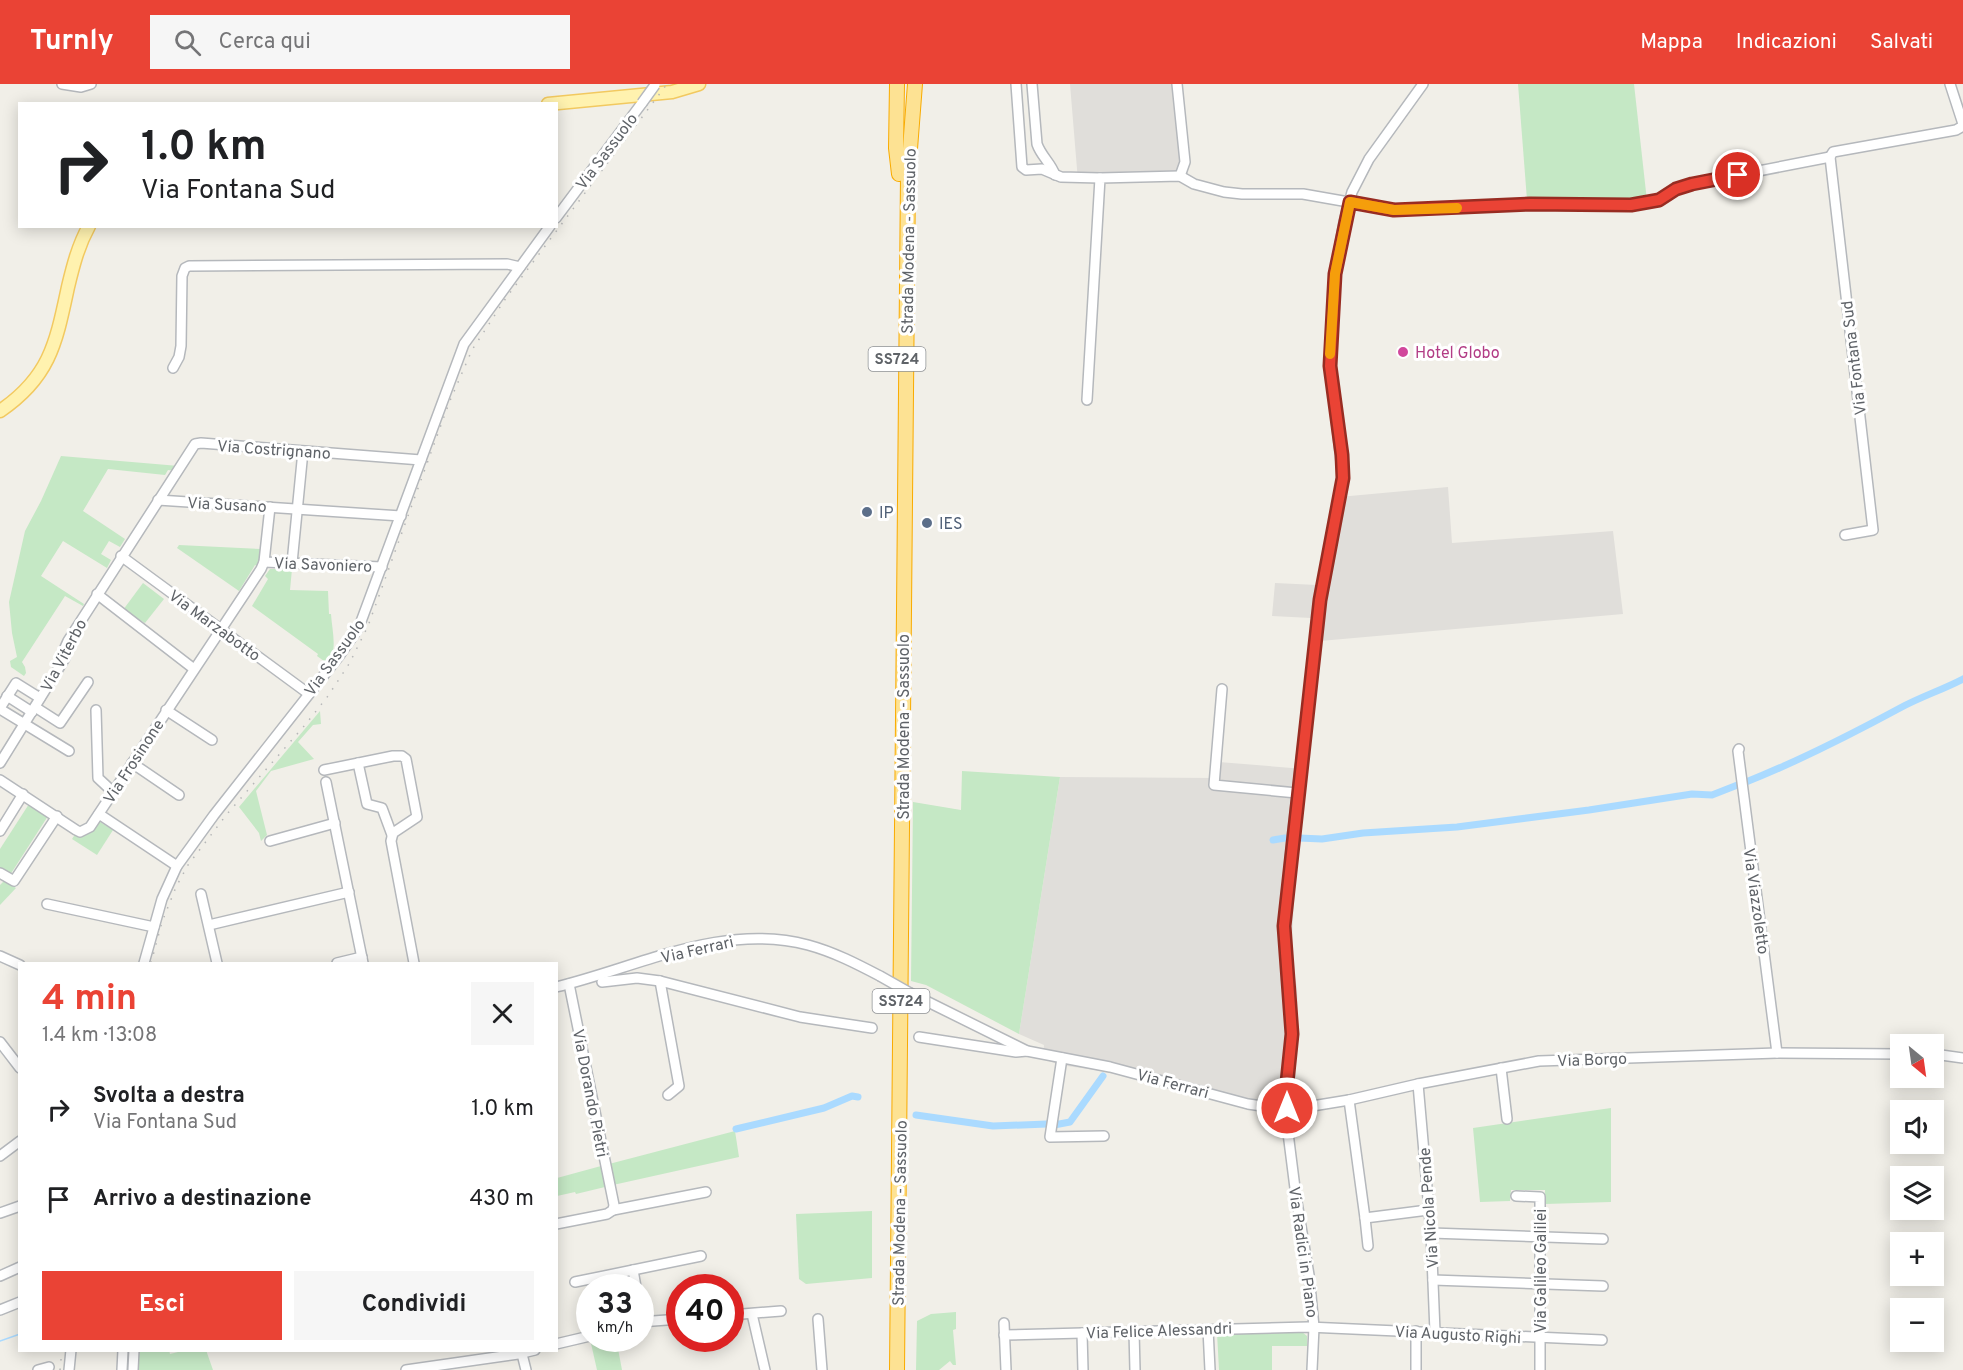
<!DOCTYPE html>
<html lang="it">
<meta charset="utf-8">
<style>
body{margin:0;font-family:Overpass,sans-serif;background:#f6f6f6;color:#202124;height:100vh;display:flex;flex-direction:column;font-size:22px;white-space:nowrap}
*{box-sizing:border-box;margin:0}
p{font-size:20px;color:#757577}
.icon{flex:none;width:33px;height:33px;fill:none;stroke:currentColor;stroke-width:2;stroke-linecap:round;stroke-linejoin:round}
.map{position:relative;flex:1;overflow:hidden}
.panel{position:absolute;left:18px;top:878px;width:540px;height:390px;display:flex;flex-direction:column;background:#fff;border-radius:0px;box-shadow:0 3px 15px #0003}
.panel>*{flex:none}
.hud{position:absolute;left:18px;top:18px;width:540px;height:126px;border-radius:0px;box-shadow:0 3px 15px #0003;background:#fff;color:#202124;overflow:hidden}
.needle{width:39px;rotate:151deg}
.fabs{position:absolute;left:1890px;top:950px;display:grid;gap:12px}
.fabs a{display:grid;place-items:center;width:54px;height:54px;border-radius:0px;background:#fff;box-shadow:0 3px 15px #0003;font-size:30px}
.speed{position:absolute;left:576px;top:1190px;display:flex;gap:12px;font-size:30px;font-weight:700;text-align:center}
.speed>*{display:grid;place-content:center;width:78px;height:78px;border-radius:50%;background:#fff;box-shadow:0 3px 15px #0003;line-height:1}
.speed small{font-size:15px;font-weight:400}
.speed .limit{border:9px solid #d22;background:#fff;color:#111}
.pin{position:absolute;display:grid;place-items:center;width:51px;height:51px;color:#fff;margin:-26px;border:3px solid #fff;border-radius:50%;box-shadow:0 2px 6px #0007}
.me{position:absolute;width:66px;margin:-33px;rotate:0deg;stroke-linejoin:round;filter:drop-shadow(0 0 4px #0008)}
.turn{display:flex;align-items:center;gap:21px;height:126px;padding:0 24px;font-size:27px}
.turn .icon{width:78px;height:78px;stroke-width:2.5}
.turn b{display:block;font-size:42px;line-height:51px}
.round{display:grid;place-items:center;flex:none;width:63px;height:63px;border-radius:0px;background:#f6f6f6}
.headline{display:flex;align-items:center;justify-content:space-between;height:102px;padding:0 24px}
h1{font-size:36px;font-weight:700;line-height:45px;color:#ea4335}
.action{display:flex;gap:12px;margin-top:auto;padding:12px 24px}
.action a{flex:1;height:69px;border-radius:0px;background:#ea4335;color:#fff;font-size:24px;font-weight:700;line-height:69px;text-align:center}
.action a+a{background:#f6f6f6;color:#202124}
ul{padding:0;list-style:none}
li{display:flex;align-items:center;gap:18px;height:90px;padding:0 24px}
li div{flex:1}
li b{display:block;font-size:22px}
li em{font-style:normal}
header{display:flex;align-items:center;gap:36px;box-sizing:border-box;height:84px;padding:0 30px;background:#ea4335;color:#fff}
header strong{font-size:28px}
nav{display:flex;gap:33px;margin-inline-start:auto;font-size:21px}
.search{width:420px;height:54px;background:#f6f6f6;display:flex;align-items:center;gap:15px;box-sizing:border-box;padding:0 21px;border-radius:0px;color:#757577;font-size:22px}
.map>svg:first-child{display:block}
</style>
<header>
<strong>Turnly</strong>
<div class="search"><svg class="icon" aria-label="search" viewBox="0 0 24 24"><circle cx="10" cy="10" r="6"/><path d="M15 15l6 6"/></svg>Cerca qui</div>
<nav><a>Mappa</a><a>Indicazioni</a><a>Salvati</a></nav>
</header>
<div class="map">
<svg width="1963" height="1286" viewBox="0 0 1963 1286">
<rect width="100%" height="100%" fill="#f1efe8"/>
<g fill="#e0deda">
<polygon points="1070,0 1180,0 1188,95 1078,97"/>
<polygon points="1448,403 1452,459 1613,447 1623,530 1309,558 1311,534 1272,532 1275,499 1317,501 1339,413"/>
<polygon points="1219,678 1304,685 1297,760 1291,874 1297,903 1298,932 1294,1018 1284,1029 1278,1031 1109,988 1060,981 1043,975 1044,961 1019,950 1060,693 1215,694"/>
</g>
<g fill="#c5e8c5">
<polygon points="1518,0 1634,0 1647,117 1527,116"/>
<polygon points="61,372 179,382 176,387 168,386 165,391 108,385 83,427 125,455 120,463 109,457 101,470 111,476 107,484 63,457 41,492 84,520 83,522 65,512 22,578 25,583 26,589 24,592 11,583 10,577 17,573 12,549 9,518 25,447 41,417"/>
<polygon points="179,461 261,465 260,471 264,472 260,484 255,481 239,507 177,464"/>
<path d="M270,485H292L290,506L328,507L329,530H331C332,547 338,566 328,580L317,572L318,570L252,522L268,495L265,492Z"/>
<polygon points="143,499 164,515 145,539 123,526"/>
<polygon points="320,627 321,640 313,641 298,658 314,675 271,687 256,707 267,751 261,757 259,749 239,723"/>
<polygon points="962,687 1060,693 1019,950 926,901 911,897 913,718 961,726"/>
<polygon points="29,720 48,732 10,791 0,784 0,765"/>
<polygon points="95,738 100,738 113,746 97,771 72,755 76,749"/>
<polygon points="4,797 16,804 0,821 0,801"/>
<polygon points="1611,1024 1611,1118 1545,1120 1545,1106 1511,1106 1510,1117 1480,1118 1473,1044"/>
<polygon points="735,1047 739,1073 613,1101 609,1080"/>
<polygon points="601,1082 605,1103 576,1110 575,1108 557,1112 557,1094"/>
<polygon points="872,1127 872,1194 806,1200 799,1195 796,1130"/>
<polygon points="956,1228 956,1245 953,1246 956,1281 953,1281 950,1277 939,1286 916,1286 917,1237 931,1230"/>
<path d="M1240,1248H1302L1307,1252V1262H1272V1286H1219L1217,1249C1224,1249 1230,1251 1237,1250Z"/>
<polygon points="616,1254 622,1286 597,1286 590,1255"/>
<polygon points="140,1266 169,1266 170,1270 186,1266 206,1266 213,1286 137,1286"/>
</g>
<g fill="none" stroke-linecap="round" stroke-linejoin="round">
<polyline stroke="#aadaff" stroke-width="1.5" points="0,1257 20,1250"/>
<g stroke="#aadaff" stroke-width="7">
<path d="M1746,698C1799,677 1850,651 1900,624C1920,613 1942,606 1963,595"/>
<polyline points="1299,754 1322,755 1363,749 1457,743 1589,726 1692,710 1712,711 1740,700"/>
<polyline points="1273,756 1285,754"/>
<polyline points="916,1031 993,1042 1047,1040"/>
<polyline points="1054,1041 1070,1038 1103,992"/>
<polyline points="736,1045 824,1024 852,1012 858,1013"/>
</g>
<g stroke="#b5b8bc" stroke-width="12">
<g id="minor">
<polyline points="62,0 81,3 91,0"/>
<polyline points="1016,0 1022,83 1026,86 1042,85 1061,93 1100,94"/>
<path d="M1032,0L1037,60C1041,72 1051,79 1055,91"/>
<polyline points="1177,0 1185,78 1180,92"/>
<polyline points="1950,0 1963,40"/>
<polyline points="556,134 642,19"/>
<polyline points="173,284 179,273 181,262 182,192 185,184 189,182 507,180 520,183"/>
<polyline points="1087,316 1100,94 1180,92 1194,100 1224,108 1242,110 1303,110 1394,126 1530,120 1631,121 1659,116 1676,105 1692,100 1830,73"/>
<polyline points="158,416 401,432"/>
<polyline points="1845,451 1873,446 1830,73 1833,68 1956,46 1963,42"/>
<polyline points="121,472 309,610"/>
<polyline points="264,478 382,483"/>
<polyline points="292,479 303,367"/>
<polyline points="97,510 194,585"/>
<polyline points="1222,605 1214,701 1297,709"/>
<polyline points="7,612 32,628"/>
<polyline points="35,623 60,639 88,598"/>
<polyline points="0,624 16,599 40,614"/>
<polyline points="0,625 69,667"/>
<polyline points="96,626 98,694 113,708"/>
<polyline points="166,626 212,656"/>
<polyline points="1739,665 1738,667 1777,969"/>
<polyline points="0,679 65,574 64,566 68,557 195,360 201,359 421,376"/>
<polyline points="132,679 179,711"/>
<polyline points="358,679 367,720 382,724 392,751"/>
<polyline points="324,686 393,672 402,672 406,675 417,733 393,749 391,757 414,879"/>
<polyline points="0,696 76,746 80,748 90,743 261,485 264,478 270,423"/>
<polyline points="326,698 363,879"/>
<polyline points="99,730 177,782"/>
<polyline points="0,747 23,710"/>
<polyline points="270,757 335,739"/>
<polyline points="0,789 14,797 57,732"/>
<polyline points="201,810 217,879"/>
<polyline points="47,820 154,843"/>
<polyline points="209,841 349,808"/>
<polyline points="0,872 20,881"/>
<polyline points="144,879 162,815 177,782 214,731 339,572 359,543 464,260 550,142"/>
<polyline points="337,879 362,873"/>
<polyline points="660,897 679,1002 668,1011"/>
<polyline points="602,898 637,894 660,897 800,933 872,944"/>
<path d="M556,903C639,883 722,838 808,861C834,868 857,880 880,892"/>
<polyline points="910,909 1027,967 1110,983 1248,1020 1262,1022 1271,1021"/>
<polyline points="919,953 1016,968 1027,967"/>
<polyline points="0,958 20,984"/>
<polyline points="1934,970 1963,974"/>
<polyline points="1062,974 1050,1053 1104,1052"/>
<polyline points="1501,984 1507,1035"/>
<polyline points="1418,1000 1431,1149 1435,1248"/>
<polyline points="1349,1016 1365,1134 1428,1126"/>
<path d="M1287,1024C1282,1017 1275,1017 1269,1023L1267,1030C1271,1040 1282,1042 1288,1050"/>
<polyline points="1288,1026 1349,1016 1418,1000 1539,977 1777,969 1900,970"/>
<polyline points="0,1072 20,1057"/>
<polyline points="1516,1112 1540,1113 1540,1286"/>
<polyline points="613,1126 706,1108"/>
<polyline points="0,1129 20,1122"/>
<polyline points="1365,1134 1368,1162"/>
<polyline points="556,1140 607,1130 613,1126 614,1121 569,900"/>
<polyline points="1431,1149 1603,1155"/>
<polyline points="633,1186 636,1203"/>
<polyline points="0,1192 20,1183"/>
<polyline points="1433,1196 1603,1202"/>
<polyline points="575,1198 701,1172"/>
<polyline points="0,1226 20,1218"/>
<polyline points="752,1230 765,1286"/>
<polyline points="730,1231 781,1227"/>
<polyline points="818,1235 822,1286"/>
<polyline points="640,1238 680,1235"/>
<polyline points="1004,1239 1006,1286"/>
<polyline points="1208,1245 1210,1286"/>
<polyline points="1134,1247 1135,1286"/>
<polyline points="1416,1247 1416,1286"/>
<polyline points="1082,1249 1083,1286"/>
<polyline points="1004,1251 1308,1243 1602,1256"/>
<polyline points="556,1260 590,1252"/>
<polyline points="521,1266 526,1286"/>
<polyline points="38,1286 49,1283"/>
<polyline points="69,1286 71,1266"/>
<polyline points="122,1286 123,1266"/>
<polyline points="133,1286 134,1266"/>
<polyline points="406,1286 518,1270 535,1266"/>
<polyline points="1312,1286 1314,1243 1309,1191 1296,1112 1287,1041 1288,1028 1286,1008 1292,950 1284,842 1292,755 1320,516 1343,394 1330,282 1335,190 1344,138 1352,108 1369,75 1423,0"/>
</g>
</g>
<g stroke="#f2c960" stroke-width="15">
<g id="major">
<polyline points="548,20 672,8 699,0"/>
<path d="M0,327C50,293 56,259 68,203C73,182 78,162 89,142"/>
</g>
</g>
<g stroke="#f9ab00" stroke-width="16">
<g id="highway">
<polyline points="897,0 896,64 899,90"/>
<polyline points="897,1286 908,91 915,0"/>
</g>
</g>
<use href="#minor" stroke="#fff" stroke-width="9"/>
<use href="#major" stroke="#fff2af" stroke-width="12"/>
<use href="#highway" stroke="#fde293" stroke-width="14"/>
<g stroke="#b6b7b8" stroke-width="1.5" stroke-dasharray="1.5 8" stroke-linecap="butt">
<polyline points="151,879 162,838 176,803 188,781 227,730 305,641 328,612 349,580 368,542 449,319 472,266 506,214 667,0"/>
<polyline points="60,1286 62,1266"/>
</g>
<g stroke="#b5b8bc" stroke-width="12" stroke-linecap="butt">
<g id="minor-bridge">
<polyline points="642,19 655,1"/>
<polyline points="880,892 910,909"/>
</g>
</g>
<use href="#minor-bridge" stroke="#fff" stroke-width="9"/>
</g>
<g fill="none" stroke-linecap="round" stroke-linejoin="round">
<g stroke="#982c22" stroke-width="15">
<polyline id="route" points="1287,1024 1286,1008 1292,950 1284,842 1320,516 1343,394 1342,371 1330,282 1335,190 1350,118 1394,126 1530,120 1631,121 1659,116 1676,105 1692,100 1738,91"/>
</g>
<use href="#route" stroke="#ea4335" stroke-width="10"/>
<polyline stroke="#f59e0b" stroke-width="10" points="1330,270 1335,190 1350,118 1394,126 1457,124"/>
</g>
<circle fill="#d1479c" stroke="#fff" stroke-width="2" cx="1403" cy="268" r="6"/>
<g fill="#5c6f8a" stroke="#fff" stroke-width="2">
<circle cx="867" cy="428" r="6"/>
<circle cx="927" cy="439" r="6"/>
</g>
<g text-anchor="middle" stroke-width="6" stroke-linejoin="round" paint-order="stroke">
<g fill="#fff" stroke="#8f9295" stroke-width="1.5">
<rect x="868.5" y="263" width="57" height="24" rx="4.5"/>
<rect x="872.5" y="905" width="57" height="24" rx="4.5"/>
</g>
<g font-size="15" font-weight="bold" fill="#5f6368">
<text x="897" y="280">SS724</text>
<text x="901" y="922">SS724</text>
</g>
<g font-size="16" fill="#5f6368" stroke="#fff">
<text transform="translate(606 67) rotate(-53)" y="6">Via Sassuolo</text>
<text transform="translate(908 157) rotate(-89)" y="6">Strada Modena - Sassuolo</text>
<text transform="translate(1853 274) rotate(-97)" y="6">Via Fontana Sud</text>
<text transform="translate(274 365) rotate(4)" y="6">Via Costrignano</text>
<text transform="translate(227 420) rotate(3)" y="6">Via Susano</text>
<text transform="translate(323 480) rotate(2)" y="6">Via Savoniero</text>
<text transform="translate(215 541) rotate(36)" y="6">Via Marzabotto</text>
<text transform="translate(63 571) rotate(-62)" y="6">Via Viterbo</text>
<text transform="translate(334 573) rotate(-54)" y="6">Via Sassuolo</text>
<text transform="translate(903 643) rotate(-90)" y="6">Strada Modena - Sassuolo</text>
<text transform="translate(133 677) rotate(-57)" y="6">Via Frosinone</text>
<text transform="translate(1757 817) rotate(82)" y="6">Via Viazzoletto</text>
<text transform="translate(697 865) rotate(-13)" y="6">Via Ferrari</text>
<text transform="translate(1592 975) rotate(-2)" y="6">Via Borgo</text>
<text transform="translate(1173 999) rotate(15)" y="6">Via Ferrari</text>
<text transform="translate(591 1009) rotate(79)" y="6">Via Dorando Pietri</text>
<text transform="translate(1428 1124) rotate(-94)" y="6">Via Nicola Pende</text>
<text transform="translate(899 1129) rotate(-89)" y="6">Strada Modena - Sassuolo</text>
<text transform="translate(1304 1168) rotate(82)" y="6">Via Radici in Piano</text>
<text transform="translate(1540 1187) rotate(-90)" y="6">Via Galileo Galilei</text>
<text transform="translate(1159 1246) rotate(-2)" y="6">Via Felice Alessandri</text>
<text transform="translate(1458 1250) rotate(3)" y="6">Via Augusto Righi</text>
</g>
<g font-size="16" fill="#b23c85" stroke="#fff" text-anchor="start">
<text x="1415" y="274">Hotel Globo</text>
</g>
<g font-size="16" fill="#4e5e75" stroke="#fff" text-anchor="start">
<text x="879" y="434">IP</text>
<text x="939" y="445">IES</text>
</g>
</g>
</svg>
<div class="fabs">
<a><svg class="needle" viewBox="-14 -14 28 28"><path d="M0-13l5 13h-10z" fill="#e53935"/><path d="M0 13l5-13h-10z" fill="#757577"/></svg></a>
<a><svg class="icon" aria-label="sound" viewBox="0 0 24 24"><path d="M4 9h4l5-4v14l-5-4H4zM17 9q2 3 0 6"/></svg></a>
<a><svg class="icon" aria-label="layers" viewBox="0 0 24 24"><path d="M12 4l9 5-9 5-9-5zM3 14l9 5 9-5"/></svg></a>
<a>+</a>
<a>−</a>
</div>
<div class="speed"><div>33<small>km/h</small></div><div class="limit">40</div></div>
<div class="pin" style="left:1738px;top:91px;background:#d93025"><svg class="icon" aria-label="arrive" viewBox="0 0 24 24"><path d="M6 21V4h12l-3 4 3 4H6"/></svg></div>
<svg class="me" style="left:1287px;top:1024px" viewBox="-20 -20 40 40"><circle r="17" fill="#ea4335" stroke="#fff" stroke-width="3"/><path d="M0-11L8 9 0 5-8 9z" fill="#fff"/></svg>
<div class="hud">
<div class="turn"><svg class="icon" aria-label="right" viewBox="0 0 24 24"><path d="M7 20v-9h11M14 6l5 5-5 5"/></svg><div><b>1.0 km</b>Via Fontana Sud</div></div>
</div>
<section class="panel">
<div class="headline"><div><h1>4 min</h1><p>1.4 km · 13:08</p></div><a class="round"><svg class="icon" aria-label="close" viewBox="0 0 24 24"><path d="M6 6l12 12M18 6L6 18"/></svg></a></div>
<ul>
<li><svg class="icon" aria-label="right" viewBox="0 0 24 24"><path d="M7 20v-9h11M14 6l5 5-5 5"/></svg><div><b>Svolta a destra</b><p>Via Fontana Sud</p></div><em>1.0 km</em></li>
<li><svg class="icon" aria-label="arrive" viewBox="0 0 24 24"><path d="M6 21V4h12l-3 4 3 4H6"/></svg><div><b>Arrivo a destinazione</b></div><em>430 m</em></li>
</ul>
<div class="action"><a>Esci</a><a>Condividi</a></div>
</section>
</div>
